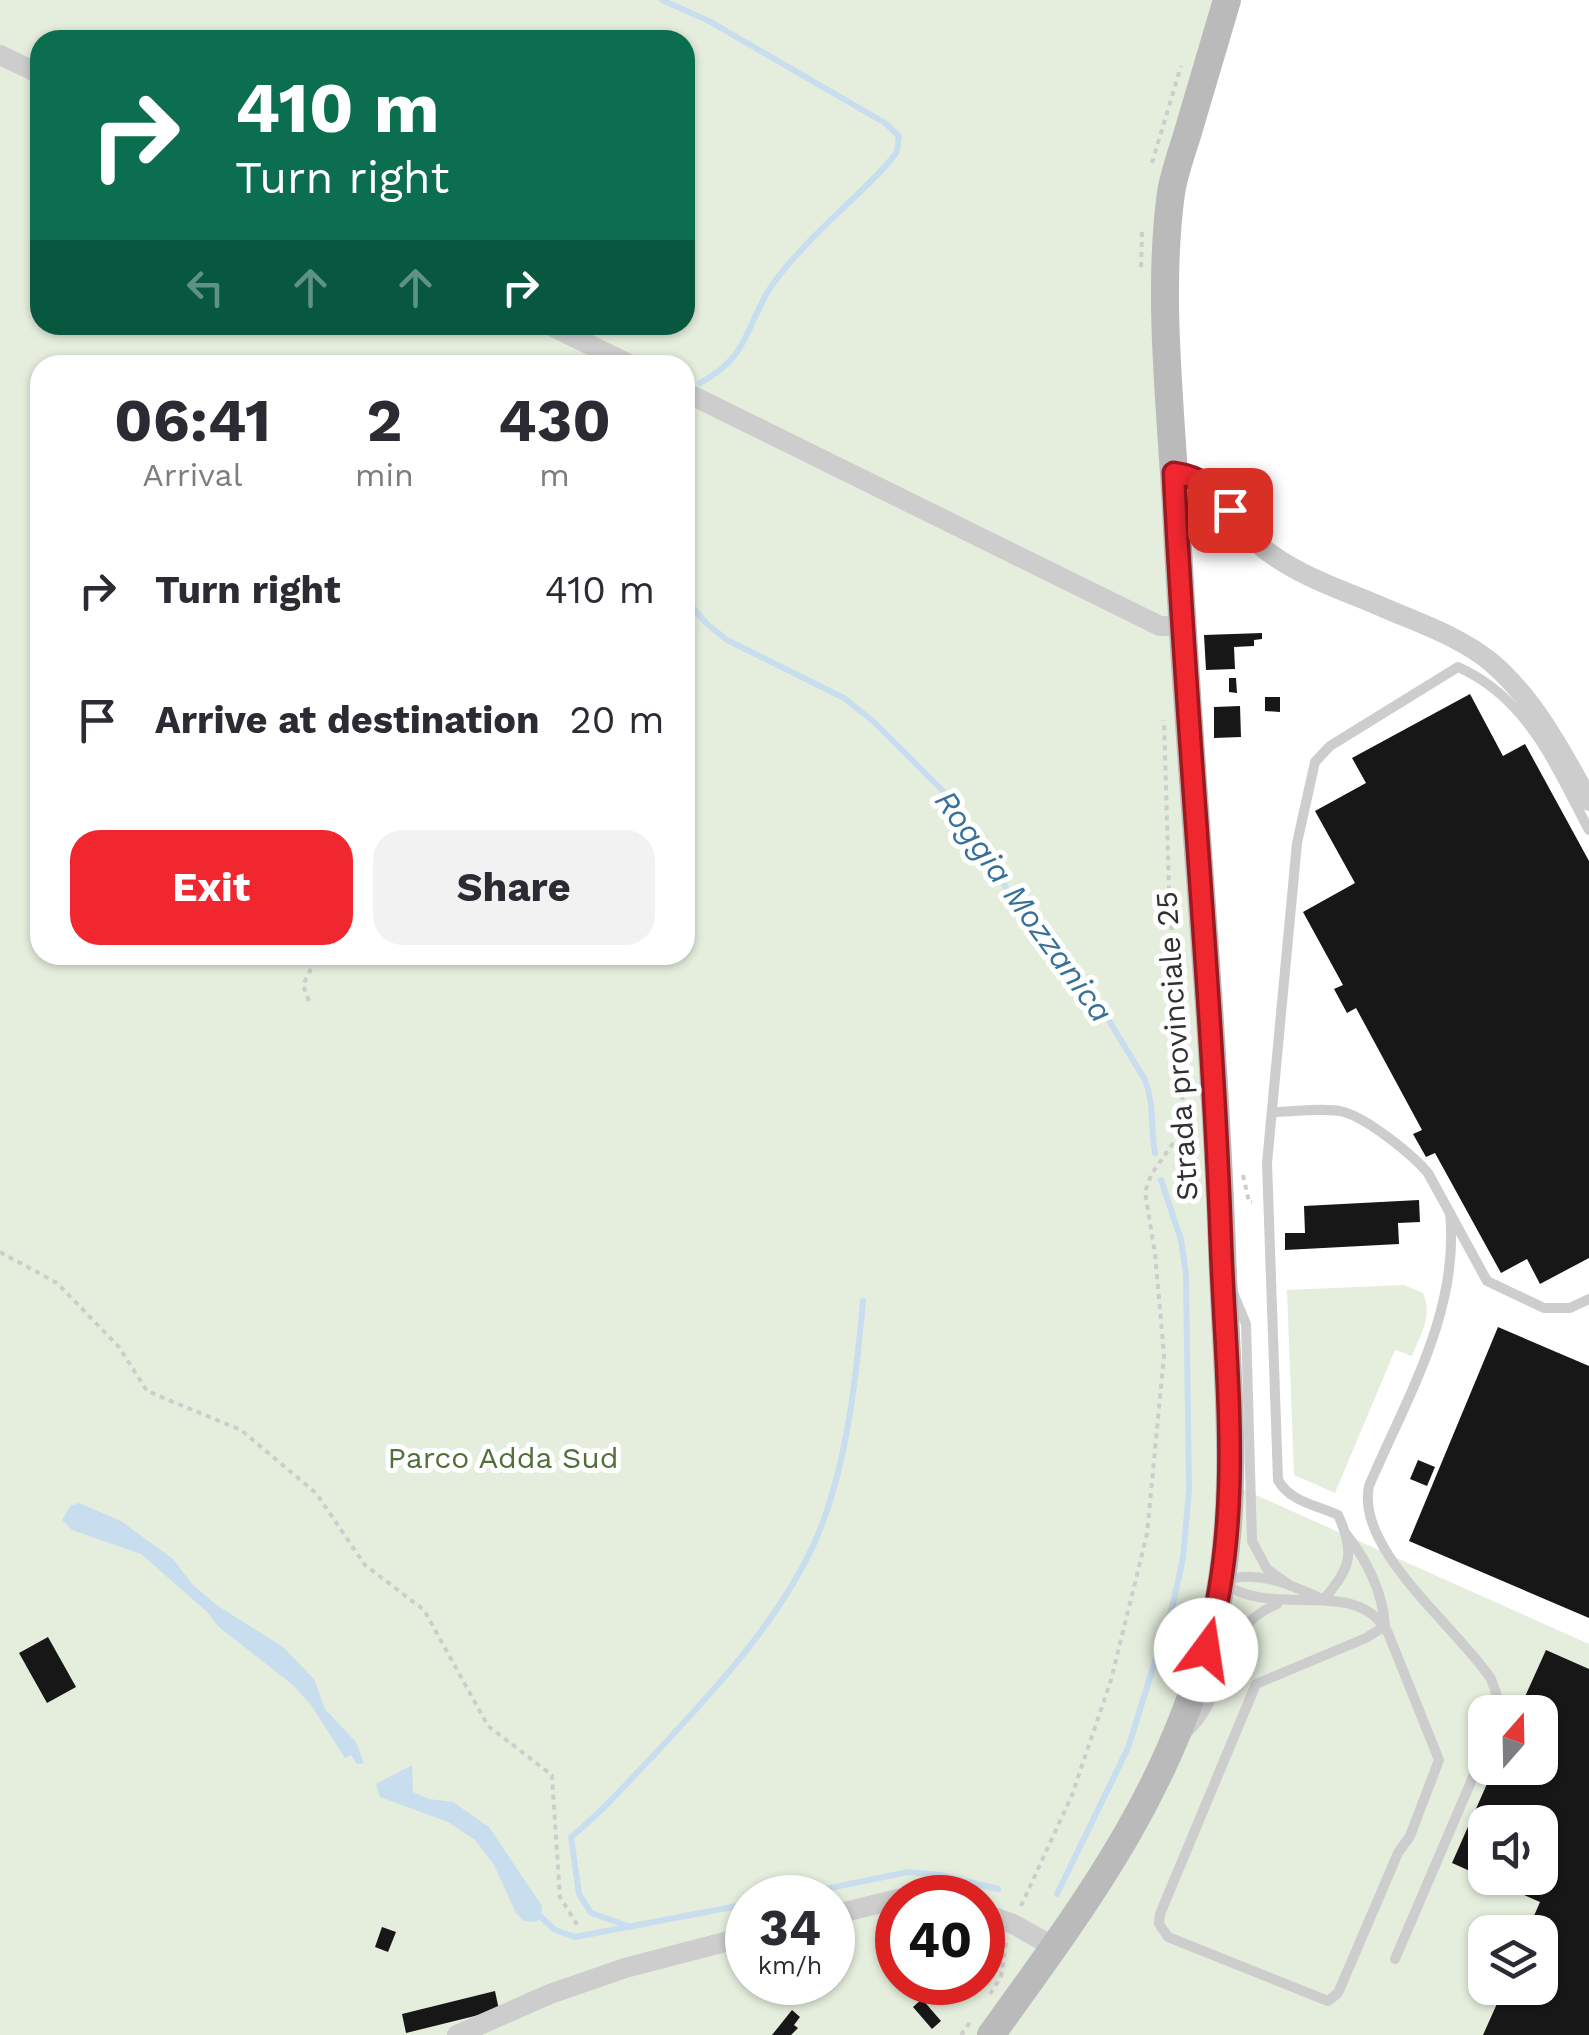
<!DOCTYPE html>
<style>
body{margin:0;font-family:"Work Sans",sans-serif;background:#f2f2f3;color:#2b2b33;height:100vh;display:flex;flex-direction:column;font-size:38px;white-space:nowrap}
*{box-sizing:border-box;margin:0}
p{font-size:32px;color:#7c7c81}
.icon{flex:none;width:55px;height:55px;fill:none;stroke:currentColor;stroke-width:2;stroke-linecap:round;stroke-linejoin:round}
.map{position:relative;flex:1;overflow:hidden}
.side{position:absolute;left:30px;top:355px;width:665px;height:610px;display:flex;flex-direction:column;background:#fff;border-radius:30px;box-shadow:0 2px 8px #0004}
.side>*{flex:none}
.hud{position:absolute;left:30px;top:30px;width:665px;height:305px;border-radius:30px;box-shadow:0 2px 8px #0004;background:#0b6e4f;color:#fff;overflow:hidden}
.needle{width:65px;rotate:20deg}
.buttons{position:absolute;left:1468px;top:1695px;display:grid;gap:20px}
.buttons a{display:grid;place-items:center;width:90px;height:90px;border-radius:20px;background:#fff;box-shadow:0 2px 8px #0004;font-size:50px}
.speed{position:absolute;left:725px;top:1875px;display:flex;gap:20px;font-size:50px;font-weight:700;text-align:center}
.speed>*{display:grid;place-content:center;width:130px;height:130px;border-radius:50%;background:#fff;box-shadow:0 2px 8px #0004;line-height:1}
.speed small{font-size:25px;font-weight:400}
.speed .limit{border:15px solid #d22;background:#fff;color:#111}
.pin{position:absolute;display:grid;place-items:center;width:85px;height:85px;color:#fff;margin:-42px;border-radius:20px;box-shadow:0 5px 15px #0006}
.me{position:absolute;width:110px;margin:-55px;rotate:14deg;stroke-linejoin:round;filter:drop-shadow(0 0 8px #0008)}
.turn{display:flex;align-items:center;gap:35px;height:210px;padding:0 40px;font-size:45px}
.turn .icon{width:130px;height:130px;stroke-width:2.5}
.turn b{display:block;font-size:70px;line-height:85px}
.lanes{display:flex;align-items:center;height:95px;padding:0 40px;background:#0003;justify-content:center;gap:50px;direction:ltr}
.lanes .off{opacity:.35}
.eta{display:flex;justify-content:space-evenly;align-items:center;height:170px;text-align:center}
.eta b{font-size:60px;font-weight:700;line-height:70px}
.cta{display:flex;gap:20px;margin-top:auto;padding:20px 40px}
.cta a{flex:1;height:115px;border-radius:30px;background:#f12730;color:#fff;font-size:40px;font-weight:700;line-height:115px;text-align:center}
.cta a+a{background:#f2f2f3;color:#2b2b33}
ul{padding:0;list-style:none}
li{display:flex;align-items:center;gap:30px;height:130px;padding:0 40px}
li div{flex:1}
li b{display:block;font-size:38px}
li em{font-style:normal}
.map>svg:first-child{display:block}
</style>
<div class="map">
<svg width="1589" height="2035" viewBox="0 0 1589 2035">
<rect width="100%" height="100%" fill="#fff"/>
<g fill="#e5eedd" fill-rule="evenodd">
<path d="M0,0H1219L1164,184L1220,1479L1589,1644V2035H0ZM40,40H685V325H40ZM40,365H685V955H40ZM1485,1712H1540V1768H1485ZM1485,1822H1540V1878H1485ZM748,1898H832V1982H748ZM898,1898H982V1982H898ZM1485,1932H1540V1988H1485Z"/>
<path d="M1404,1285L1423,1293C1433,1316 1421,1334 1412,1356L1395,1350L1335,1493L1294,1475L1287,1290Z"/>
</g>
<g fill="#c8deef">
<polygon points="79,1503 121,1521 173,1559 193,1585 218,1606 283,1647 314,1679 325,1709 356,1742 364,1763 357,1764 351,1755 345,1758 311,1705 293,1685 220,1628 206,1611 141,1554 72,1530 62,1520 70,1506"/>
<polygon points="412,1765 413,1792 429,1799 453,1802 489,1827 542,1906 541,1917 536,1922 524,1921 516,1913 494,1865 475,1840 448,1822 380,1797 376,1784"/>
</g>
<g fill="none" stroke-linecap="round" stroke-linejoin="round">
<g stroke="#c8deef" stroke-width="6">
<path d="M662,0L709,21L885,123L899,136C898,139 898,148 897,151C890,167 823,225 806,245C792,260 778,275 767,293C744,334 746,358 700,383"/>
<path d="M685,598L706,623L727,640L844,698L873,721L949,797L971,828L1009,893L1054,936L1076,966L1145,1080C1155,1107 1150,1125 1155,1153"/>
<polyline points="1057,1894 1128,1748 1173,1604 1183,1558 1189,1491 1186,1274 1181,1240 1161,1180"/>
<polyline points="781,1898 908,1872 940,1875 998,1889"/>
<polyline points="541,1917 555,1930 575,1937 748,1904"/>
<path d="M631,1927L591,1913L579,1894L571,1837C601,1813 626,1784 652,1757C711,1694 776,1625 813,1546C846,1474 856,1380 863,1301"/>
</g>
</g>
<g fill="#171717" fill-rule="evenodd">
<polygon points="1262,633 1262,639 1254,640 1254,646 1234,647 1235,669 1206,670 1204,635"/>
<polygon points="1229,678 1236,678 1237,693 1229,692"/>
<polygon points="1470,694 1503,756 1525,744 1589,861 1589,1258 1540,1284 1527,1259 1501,1273 1435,1153 1426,1157 1413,1134 1422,1130 1356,1008 1347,1013 1334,989 1343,985 1303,912 1355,883 1315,811 1366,783 1352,758"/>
<polygon points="1265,697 1280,697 1280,712 1265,711"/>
<polygon points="1240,706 1241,737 1214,738 1214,707"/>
<polygon points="1419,1200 1420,1222 1398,1223 1399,1244 1285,1250 1285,1233 1305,1233 1304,1206"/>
<polygon points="1498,1327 1589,1366 1589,1618 1409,1541"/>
<polygon points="1418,1460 1435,1467 1427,1486 1410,1479"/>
<polygon points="48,1637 76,1687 47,1703 19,1653"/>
<path d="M1546,1650L1589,1669V2035H1483L1504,1988H1540V1932H1527L1540,1902L1452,1863L1494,1768H1540V1712H1518ZM1485,1822H1540V1878H1485Z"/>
<polygon points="382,1927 396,1932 388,1952 375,1947"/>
<polygon points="845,1931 846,1938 836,1941 851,1953 832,1975 832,1933"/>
<polygon points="912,1982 934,1982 925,1993"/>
<polygon points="495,1991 499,2010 406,2033 402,2014"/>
<polygon points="922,1999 941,2021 932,2029 913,2007"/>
<polygon points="792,2010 800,2017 794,2025 798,2028 791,2035 772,2035"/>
</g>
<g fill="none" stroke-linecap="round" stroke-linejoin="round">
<g stroke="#cdcdcd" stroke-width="4" stroke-dasharray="5 5" stroke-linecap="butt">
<polyline points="1152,163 1181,66"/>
<polyline points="1141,267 1142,231"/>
<polyline points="309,1001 303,985 318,955"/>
<polyline points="1243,1175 1249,1202 1252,1202"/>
<polyline points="0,1252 57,1283 119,1347 147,1391 241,1430 316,1493 365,1565 424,1610 488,1726 552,1775 560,1897 578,1926"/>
<polyline points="1021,1906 1072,1795 1111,1680 1147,1534 1164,1355 1155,1254 1145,1192 1151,1175 1178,1136 1183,1107 1169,888 1164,720"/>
<polyline points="990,1994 1001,1977 1006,1942"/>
<polyline points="961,2035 970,2022"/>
</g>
<g stroke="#cdcdcd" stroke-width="10">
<path d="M1272,1112C1292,1112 1326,1107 1344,1112C1368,1119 1412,1154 1428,1173L1487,1281L1544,1308H1570L1589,1299"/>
<path d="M1450,1213C1460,1311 1406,1399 1369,1486C1355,1550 1460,1630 1491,1679L1498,1699V1712"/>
<polyline points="1231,1288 1246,1324 1252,1541 1267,1569 1291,1586"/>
<path d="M1224,1581C1256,1569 1289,1584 1318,1597"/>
<path d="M1222,1582C1273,1621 1356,1574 1388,1633L1439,1760L1410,1836L1398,1853L1338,1993L1328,2001L1168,1937L1159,1924L1160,1914L1256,1684L1366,1638L1385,1626C1383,1593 1367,1560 1346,1534"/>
<path d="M1324,1599C1350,1568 1356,1554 1338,1515C1317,1505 1290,1502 1278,1480L1267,1163L1297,843L1315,762L1330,746L1458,667C1528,698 1555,766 1589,830"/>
<path d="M1187,1733C1231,1692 1216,1629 1277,1604"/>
<polyline points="1395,1959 1485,1749"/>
</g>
<g stroke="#cdcdcd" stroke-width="20">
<polyline points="0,55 40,74"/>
<polyline points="549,325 631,365"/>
<polyline points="685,392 1160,626 1181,626"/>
<path d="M1174,473C1230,482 1230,526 1271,554C1304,578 1345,591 1382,607C1419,623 1461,637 1492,663C1535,700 1562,752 1589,801"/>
<polyline points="902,1898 925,1892 940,1898"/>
<polyline points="982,1913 1013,1924 1054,1947"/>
<polyline points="832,1915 898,1899"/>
<polyline points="457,2035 550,1994 625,1968 748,1936"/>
</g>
<path stroke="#bababa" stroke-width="28" d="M991,2035C1087,1902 1170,1792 1212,1629C1243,1505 1226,1376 1222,1250C1213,1003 1188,757 1176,510C1171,407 1157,295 1171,193C1174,173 1182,152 1188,132C1201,88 1214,44 1227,0"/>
</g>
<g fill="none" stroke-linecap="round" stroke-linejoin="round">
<g stroke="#9d191f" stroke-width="25">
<path id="route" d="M1206,1650C1244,1517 1226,1380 1221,1244C1212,987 1186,730 1174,473C1202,477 1213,488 1230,510"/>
</g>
<use href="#route" stroke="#f12730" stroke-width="18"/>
</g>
<g text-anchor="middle" stroke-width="10" stroke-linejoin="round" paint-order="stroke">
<g font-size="30" fill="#303030" stroke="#fff">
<text transform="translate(1177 1046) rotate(-94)" y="10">Strada provinciale 25</text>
</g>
<g font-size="30" fill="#516f39" stroke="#fff">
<text x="503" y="1468">Parco Adda Sud</text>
</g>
<g font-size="32" font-style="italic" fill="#377098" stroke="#fff">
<text transform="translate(1024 906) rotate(54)" y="11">Roggia Mozzanica</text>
</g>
</g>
</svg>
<div class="buttons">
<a><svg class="needle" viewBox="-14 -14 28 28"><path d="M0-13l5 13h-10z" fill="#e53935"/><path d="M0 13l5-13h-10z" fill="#7c7c81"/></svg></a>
<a><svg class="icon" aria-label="sound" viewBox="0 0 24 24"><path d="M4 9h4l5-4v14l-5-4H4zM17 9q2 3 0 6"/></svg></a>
<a><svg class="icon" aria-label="layers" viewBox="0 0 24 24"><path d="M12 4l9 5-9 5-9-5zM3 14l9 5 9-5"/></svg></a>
</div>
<div class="speed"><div>34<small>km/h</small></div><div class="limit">40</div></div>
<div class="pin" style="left:1230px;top:510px;background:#d93025"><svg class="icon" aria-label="arrive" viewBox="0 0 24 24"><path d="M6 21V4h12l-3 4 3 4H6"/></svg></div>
<svg class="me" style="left:1206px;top:1650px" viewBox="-20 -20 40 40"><circle r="19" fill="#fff"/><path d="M0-13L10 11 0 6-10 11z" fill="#f12730"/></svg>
<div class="hud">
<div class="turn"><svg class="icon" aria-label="right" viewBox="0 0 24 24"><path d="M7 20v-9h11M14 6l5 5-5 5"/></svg><div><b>410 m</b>Turn right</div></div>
<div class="lanes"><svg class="icon off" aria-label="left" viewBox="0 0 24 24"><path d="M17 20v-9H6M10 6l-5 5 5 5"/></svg><svg class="icon off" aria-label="ahead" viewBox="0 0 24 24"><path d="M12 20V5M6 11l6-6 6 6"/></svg><svg class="icon off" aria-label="ahead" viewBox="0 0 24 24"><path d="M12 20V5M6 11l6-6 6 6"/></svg><svg class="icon" aria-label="right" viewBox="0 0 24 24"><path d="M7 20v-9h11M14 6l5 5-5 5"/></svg></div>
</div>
<section class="side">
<div class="eta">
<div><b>06:41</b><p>Arrival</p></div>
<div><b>2</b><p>min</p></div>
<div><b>430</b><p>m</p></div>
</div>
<ul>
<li><svg class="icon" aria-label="right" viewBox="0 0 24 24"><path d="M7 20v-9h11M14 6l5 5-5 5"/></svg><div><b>Turn right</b></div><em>410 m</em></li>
<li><svg class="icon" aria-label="arrive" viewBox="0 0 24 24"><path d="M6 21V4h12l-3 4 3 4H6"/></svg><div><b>Arrive at destination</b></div><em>20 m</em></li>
</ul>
<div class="cta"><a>Exit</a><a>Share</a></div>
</section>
</div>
